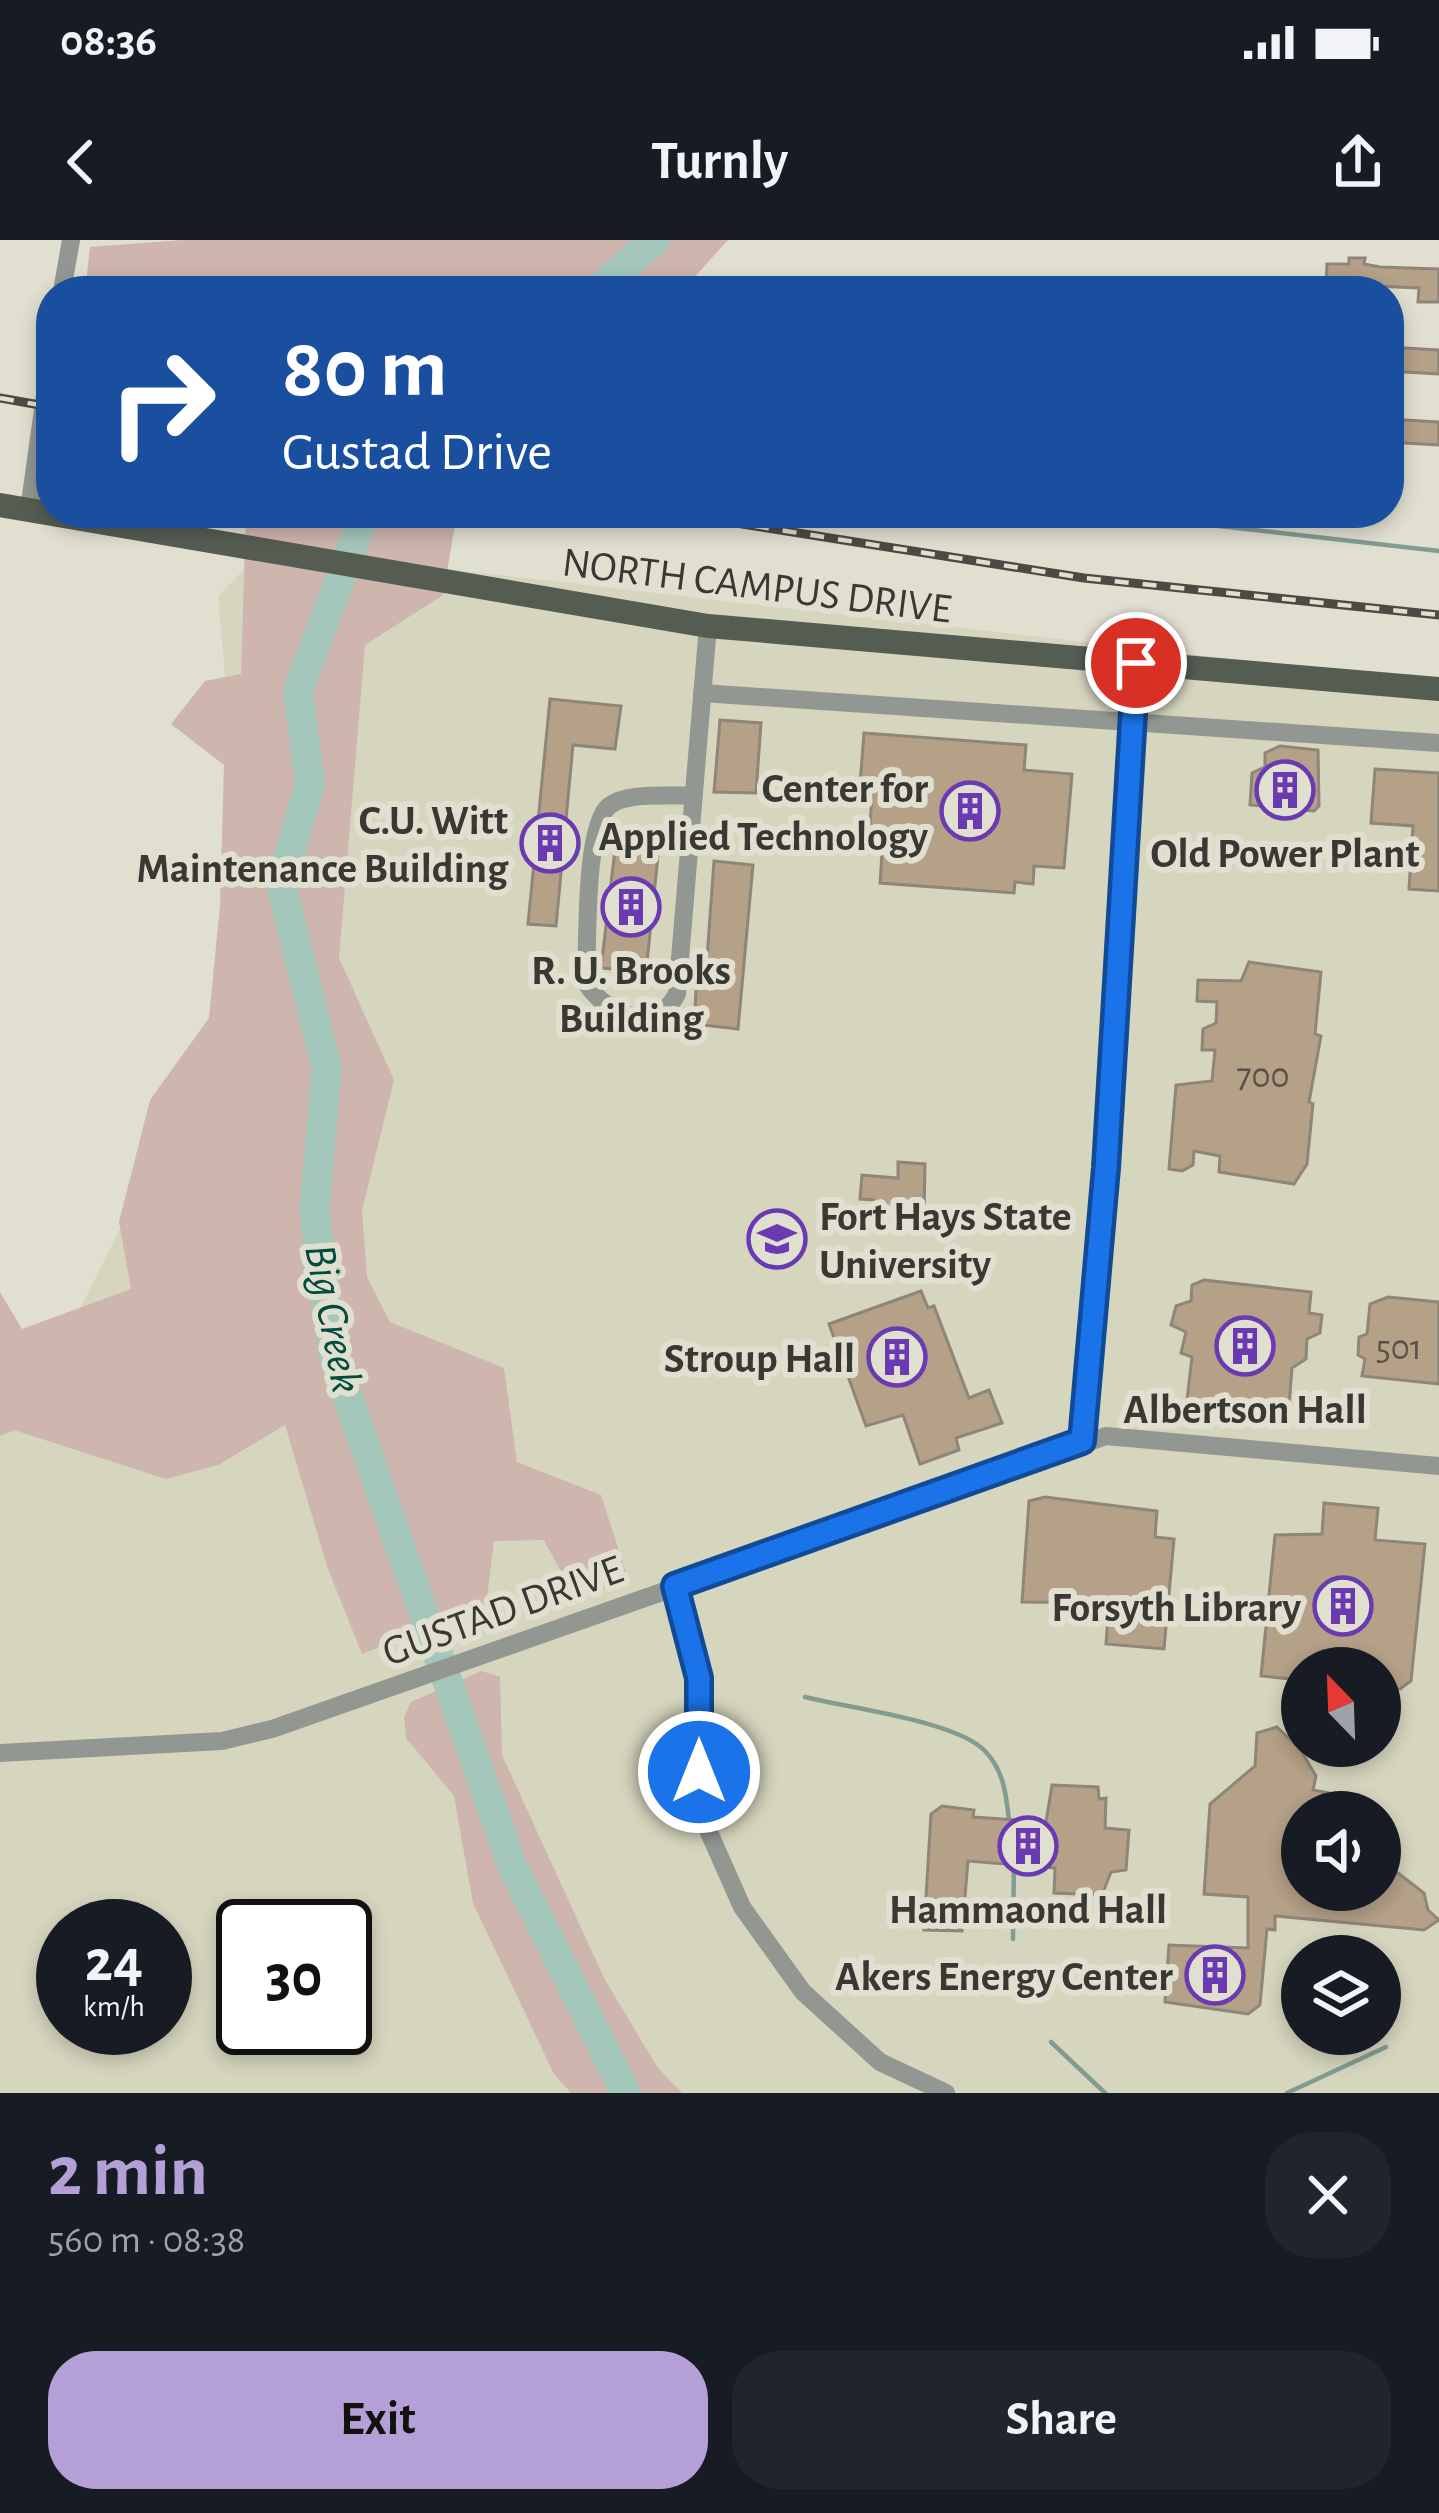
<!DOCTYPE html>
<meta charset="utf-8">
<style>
body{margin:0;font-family:"Alegreya Sans",sans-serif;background:#20242c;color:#f1f3f6;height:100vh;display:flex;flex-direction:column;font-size:45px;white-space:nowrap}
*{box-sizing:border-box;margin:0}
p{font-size:39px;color:#9ea1a6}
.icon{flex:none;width:66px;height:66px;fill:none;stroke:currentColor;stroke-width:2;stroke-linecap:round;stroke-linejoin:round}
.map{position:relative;height:1853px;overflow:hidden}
.details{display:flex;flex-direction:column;background:#171b24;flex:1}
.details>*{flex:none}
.hud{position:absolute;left:36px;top:36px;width:1368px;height:252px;border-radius:48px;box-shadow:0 6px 18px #0003;background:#1a4fa0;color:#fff;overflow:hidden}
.needle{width:78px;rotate:337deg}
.buttons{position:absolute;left:1281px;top:1407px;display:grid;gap:24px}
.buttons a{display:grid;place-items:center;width:120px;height:120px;border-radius:50%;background:#171b24;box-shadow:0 6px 18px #0003;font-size:60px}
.speed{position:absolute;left:36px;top:1659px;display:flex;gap:24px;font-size:60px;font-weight:700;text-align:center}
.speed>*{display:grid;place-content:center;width:156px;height:156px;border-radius:50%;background:#171b24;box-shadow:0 6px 18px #0003;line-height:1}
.speed small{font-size:30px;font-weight:400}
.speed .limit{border:6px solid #111;border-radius:18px;background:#fff;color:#111}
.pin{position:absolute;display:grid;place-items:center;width:102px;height:102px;color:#fff;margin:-51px;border:6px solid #fff;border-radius:50%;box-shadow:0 3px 12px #0007}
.me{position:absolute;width:132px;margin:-66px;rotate:0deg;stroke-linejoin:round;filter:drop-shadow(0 0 9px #0008)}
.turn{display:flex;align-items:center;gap:42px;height:252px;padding:0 48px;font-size:54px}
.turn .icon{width:156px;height:156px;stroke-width:2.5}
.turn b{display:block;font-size:84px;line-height:102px}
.round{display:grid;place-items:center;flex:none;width:126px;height:126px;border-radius:48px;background:#20242c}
.headline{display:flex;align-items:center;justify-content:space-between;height:204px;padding:0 48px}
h1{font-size:72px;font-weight:700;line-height:90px;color:#b4a0d7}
.button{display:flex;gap:24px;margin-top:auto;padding:24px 48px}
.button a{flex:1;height:138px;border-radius:48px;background:#b4a0d7;color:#111;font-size:48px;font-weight:700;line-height:138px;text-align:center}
.button a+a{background:#20242c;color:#f1f3f6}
.status{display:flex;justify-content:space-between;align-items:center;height:84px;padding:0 60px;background:#171b24;direction:ltr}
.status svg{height:33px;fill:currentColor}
header{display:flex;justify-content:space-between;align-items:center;height:156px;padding:0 48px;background:#171b24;font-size:54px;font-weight:700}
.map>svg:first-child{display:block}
</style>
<div class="status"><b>08:36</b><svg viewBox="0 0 49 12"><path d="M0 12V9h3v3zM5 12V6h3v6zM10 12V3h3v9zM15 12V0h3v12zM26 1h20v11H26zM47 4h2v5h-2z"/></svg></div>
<header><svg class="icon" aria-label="back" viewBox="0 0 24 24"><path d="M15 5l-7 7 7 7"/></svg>Turnly<svg class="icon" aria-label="share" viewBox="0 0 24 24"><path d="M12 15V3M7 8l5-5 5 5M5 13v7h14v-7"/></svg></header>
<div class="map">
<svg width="1439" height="1853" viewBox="0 0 1439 1853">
<rect width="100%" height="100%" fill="#e0dfd0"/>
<path fill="#d6d5be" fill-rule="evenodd" d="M265,308L1439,443V1853H0V1152L61,1107L169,891L242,780L230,491L218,356ZM1302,1428H1380V1506H1302ZM1302,1572H1380V1650H1302ZM63,1686H165V1788H63ZM243,1686H345V1788H243ZM1302,1716H1380V1794H1302Z"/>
<g fill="#ceb5ad">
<polygon points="182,0 728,0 682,51 85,51 90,7"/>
<polygon points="246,273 457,273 443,355 365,405 339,718 394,840 362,970 367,1037 390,1082 504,1128 517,1222 601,1255 629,1342 574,1356 544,1300 494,1301 486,1365 362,1414 328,1329 285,1185 218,1225 166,1239 14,1190 0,1196 0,1052 22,1089 131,1049 119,982 150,860 209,778 220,666 224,525 171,484 205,441 241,434"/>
<polygon points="482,1431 500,1437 502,1515 604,1738 657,1827 682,1853 571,1853 554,1834 473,1663 454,1556 406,1498 404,1477 411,1462"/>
</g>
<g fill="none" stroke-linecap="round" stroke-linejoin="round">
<g stroke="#839c91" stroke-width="4.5">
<polyline points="1104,273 1439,311"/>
<path d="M805,1457C848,1468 957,1481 985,1511C1004,1531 1006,1554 1009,1580"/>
<polyline points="1013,1699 1014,1621"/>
<polyline points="1051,1802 1105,1853"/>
<polyline points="1287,1853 1386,1807"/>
</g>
<g stroke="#a3c7ba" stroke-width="30">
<polyline points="596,51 655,0"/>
<polyline points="365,273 298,450 310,544 281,644 327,829 314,971 334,1118 512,1625 626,1853"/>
</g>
</g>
<g fill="#b5a088" stroke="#8f8579" stroke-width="3">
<polygon points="1349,18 1365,18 1364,24 1380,27 1439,29 1439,62 1418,62 1419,48 1326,44 1327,24 1349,24"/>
<polygon points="1389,107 1439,110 1439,134 1389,131"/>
<polygon points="1389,179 1439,182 1439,205 1389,202"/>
<polygon points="550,459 621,466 615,509 573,505 556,686 528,684"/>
<polygon points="720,480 761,483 756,553 714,552"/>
<polygon points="864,493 1026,505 1024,530 1072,534 1064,628 1034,626 1033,644 1015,642 1014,653 880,643 883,597 869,596 873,545 860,544"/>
<polygon points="1280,506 1318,510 1319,566 1314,571 1250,565 1252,533 1265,527 1265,513"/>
<polygon points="1375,529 1439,533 1439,651 1409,649 1413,586 1371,583"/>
<polygon points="616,601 659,606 646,732 601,728"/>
<polygon points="714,621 753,625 738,789 694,784 698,718 707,718"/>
<polygon points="1249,722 1321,732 1315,794 1321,796 1309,862 1313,864 1307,924 1294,944 1219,932 1220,916 1194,911 1193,925 1182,931 1169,929 1176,845 1212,841 1215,810 1202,810 1203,789 1216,783 1217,762 1197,761 1198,740 1241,741"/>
<polygon points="898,922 925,924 924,973 874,975 874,960 860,959 862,935 898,938"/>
<polygon points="1204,1040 1311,1052 1309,1073 1322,1075 1320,1093 1307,1099 1306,1119 1292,1128 1288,1178 1275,1186 1185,1178 1192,1117 1181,1113 1186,1092 1171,1085 1176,1066 1191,1061 1192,1045"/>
<polygon points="921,1051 928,1068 934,1066 969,1158 989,1150 1002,1183 956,1198 959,1210 920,1224 903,1175 866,1186 829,1084"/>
<polygon points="1388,1057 1439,1062 1439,1144 1362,1136 1365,1119 1358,1115 1359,1097 1367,1094 1370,1064"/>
<polygon points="1045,1257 1157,1271 1155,1297 1174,1299 1164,1409 1106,1404 1109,1363 1022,1362 1029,1261"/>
<polygon points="1324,1263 1378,1268 1375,1300 1425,1304 1411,1441 1400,1449 1380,1447 1380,1428 1302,1428 1302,1440 1261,1436 1275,1295 1322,1294"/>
<polygon points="1277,1487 1300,1509 1316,1536 1313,1550 1329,1553 1329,1572 1302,1572 1302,1650 1380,1650 1380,1631 1398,1633 1424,1653 1428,1670 1439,1680 1424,1690 1275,1676 1275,1690 1267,1689 1260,1765 1248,1774 1165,1762 1169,1705 1248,1708 1248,1657 1204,1654 1210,1564 1255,1526 1257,1493"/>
<polygon points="1052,1545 1098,1547 1099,1559 1106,1558 1105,1588 1129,1590 1126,1630 1111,1632 1102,1655 1054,1653 1055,1628 968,1621 962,1691 924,1690 931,1574 942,1566 974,1570 973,1577 1046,1582"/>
</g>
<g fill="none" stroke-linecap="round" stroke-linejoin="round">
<g stroke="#939792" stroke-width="18">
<polyline points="62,51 71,0"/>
<polyline points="29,270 51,112"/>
<polyline points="702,453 1439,503"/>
<path d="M694,555C671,557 627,551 609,566C584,586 588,708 586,743C606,775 656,794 677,754L708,386"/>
<polyline points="1083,1201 1107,928 1136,423"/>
<polyline points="675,1346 699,1438 700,1572 742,1667 803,1752 880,1822 946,1853"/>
<polyline points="0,1513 222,1501 272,1489 1106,1196 1439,1226"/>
</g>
<polyline stroke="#555d53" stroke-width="24" points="0,265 708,386 1439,449"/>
<g stroke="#4b4a43" stroke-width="9">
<g id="rail">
<polyline points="0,158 51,167"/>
<polyline points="672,273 1084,338 1439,375"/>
</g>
</g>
<use href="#rail" stroke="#e0dfd0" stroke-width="4.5" stroke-dasharray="14" stroke-linecap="butt"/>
</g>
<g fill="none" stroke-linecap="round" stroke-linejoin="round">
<g stroke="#114b97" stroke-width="30">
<polyline id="route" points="699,1532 699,1438 675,1346 1082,1201 1106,928 1136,423"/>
</g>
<use href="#route" stroke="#1a73e8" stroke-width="21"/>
</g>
<defs>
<g id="building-ring" transform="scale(3)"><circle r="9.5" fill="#e0dfd0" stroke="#693ab2" stroke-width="1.5"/><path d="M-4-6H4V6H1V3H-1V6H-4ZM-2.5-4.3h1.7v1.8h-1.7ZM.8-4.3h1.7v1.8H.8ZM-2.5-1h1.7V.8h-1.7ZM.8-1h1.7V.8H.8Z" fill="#693ab2"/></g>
<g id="university-ring" transform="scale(3)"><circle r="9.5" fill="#e0dfd0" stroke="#693ab2" stroke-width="1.5"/><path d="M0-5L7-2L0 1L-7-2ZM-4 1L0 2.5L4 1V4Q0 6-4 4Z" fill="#693ab2"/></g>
</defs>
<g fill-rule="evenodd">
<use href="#building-ring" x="1285" y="550"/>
<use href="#building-ring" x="970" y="571"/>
<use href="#building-ring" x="550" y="603"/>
<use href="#building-ring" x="631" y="667"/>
<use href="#university-ring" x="777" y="999"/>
<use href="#building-ring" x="1245" y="1106"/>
<use href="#building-ring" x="897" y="1117"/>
<use href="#building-ring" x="1343" y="1366"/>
<use href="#building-ring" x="1028" y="1606"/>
<use href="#building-ring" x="1215" y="1735"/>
</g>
<g text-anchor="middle" stroke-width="12" stroke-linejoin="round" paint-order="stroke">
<g font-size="36" fill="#585248">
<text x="1263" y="847">700</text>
<text x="1399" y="1119">501</text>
</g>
<g font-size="42" fill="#393832" stroke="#e0dfd0">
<text transform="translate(757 344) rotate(7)" y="15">NORTH CAMPUS DRIVE</text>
<text transform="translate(502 1369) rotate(-20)" y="15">GUSTAD DRIVE</text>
</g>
<g font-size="42" font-weight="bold" fill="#393832" stroke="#e0dfd0" text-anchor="end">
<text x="928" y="562">Center for<tspan x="928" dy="48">Applied Technology</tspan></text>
<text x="508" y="594">C.U. Witt<tspan x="508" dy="48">Maintenance Building</tspan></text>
<text x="1285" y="627" text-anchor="middle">Old Power Plant</text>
<text x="631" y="744" text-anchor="middle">R. U. Brooks<tspan x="631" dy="48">Building</tspan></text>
<text x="819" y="990" text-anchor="start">Fort Hays State<tspan x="819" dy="48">University</tspan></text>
<text x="855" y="1132">Stroup Hall</text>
<text x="1245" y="1183" text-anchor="middle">Albertson Hall</text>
<text x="1301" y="1381">Forsyth Library</text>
<text x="1028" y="1683" text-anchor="middle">Hammaond Hall</text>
<text x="1173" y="1750">Akers Energy Center</text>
</g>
<g font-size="45" font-style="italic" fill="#014c3c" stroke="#e0dfd0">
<text transform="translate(335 1078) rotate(79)" y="16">Big Creek</text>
</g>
</g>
</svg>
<div class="buttons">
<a><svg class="needle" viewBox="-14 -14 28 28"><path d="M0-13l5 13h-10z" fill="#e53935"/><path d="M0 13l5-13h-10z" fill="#9ea1a6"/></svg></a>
<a><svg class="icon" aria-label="sound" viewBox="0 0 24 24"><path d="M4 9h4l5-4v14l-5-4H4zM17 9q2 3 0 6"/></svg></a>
<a><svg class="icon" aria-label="layers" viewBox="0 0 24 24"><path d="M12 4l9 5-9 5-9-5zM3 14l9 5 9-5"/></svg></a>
</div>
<div class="speed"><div>24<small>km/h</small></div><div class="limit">30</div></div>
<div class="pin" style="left:1136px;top:423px;background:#d93025"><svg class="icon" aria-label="arrive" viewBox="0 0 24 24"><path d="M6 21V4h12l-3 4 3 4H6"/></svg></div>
<svg class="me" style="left:699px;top:1532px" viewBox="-20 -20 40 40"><circle r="17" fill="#1a73e8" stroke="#fff" stroke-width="3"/><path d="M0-11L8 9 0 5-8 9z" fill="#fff"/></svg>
<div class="hud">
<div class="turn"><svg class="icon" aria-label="right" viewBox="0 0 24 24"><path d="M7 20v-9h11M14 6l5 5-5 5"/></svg><div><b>80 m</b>Gustad Drive</div></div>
</div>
</div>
<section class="details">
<div class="headline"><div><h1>2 min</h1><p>560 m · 08:38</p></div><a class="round"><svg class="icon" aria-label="close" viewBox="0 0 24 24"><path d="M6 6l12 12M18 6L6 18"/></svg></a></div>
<div class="button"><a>Exit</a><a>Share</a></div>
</section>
